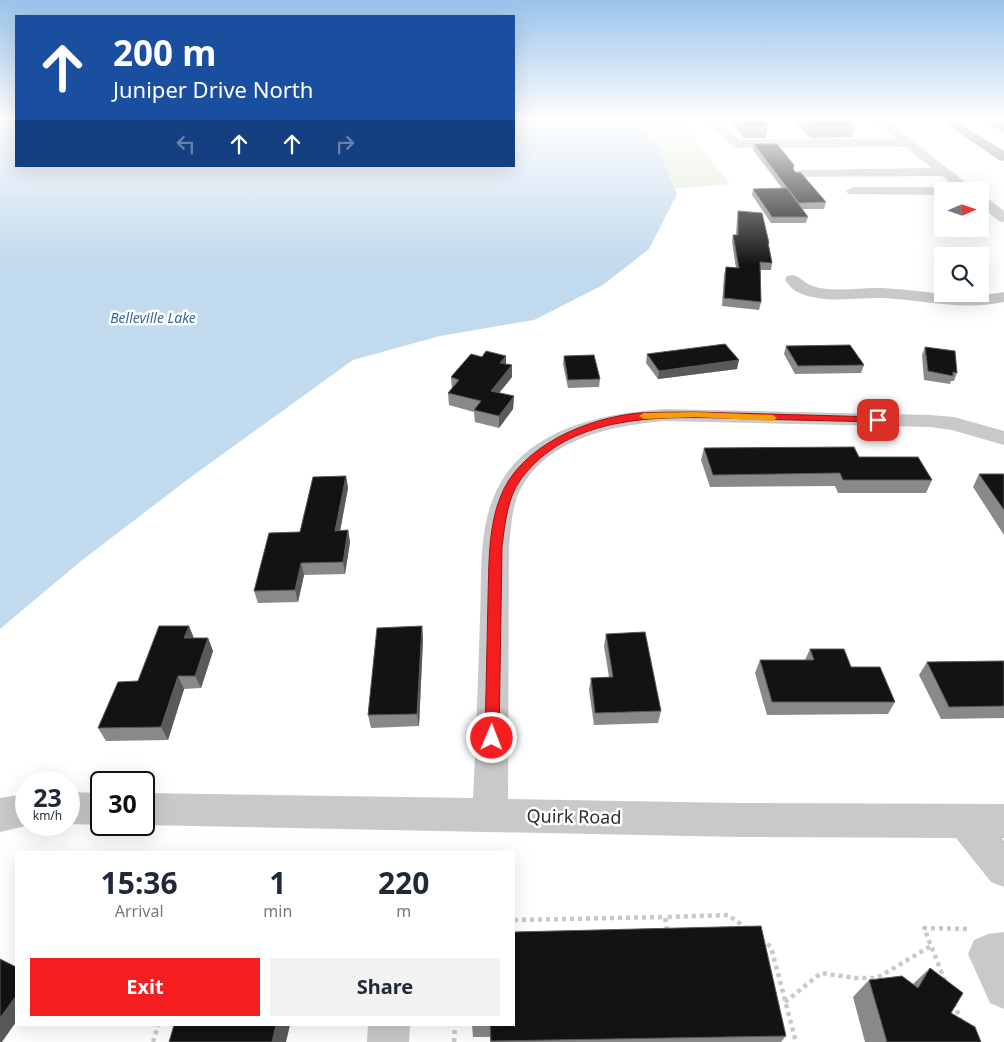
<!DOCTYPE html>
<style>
body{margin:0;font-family:"Noto Sans",sans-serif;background:#f2f2f3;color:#1f2937;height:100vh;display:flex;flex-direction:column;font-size:19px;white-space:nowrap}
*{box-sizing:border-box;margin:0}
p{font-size:16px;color:#747a83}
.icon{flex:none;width:28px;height:28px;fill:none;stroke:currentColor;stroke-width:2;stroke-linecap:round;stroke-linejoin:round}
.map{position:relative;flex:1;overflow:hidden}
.details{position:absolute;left:15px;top:851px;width:500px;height:175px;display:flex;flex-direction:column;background:#fff;border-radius:0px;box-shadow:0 5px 20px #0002}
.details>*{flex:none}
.hud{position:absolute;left:15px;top:15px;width:500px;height:152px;border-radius:0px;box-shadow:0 5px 20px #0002;background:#1a4fa0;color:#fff;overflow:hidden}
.needle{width:32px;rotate:88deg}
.buttons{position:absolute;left:934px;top:182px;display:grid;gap:10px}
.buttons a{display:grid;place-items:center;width:55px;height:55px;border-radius:0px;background:#fff;box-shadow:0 5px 20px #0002;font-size:25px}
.speed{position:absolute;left:15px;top:771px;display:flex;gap:10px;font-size:25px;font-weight:700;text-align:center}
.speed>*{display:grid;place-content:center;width:65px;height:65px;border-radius:50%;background:#fff;box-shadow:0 5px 20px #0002;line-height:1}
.speed small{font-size:12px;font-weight:400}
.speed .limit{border:2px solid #111;border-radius:8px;background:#fff;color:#111}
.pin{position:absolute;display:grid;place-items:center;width:42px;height:42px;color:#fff;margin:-21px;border-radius:10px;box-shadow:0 2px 8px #0006}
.me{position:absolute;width:55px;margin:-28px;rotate:1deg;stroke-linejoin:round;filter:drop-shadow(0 0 4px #0008)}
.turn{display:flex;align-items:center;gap:18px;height:105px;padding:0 15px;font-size:22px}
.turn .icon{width:65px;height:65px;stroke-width:2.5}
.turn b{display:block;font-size:35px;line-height:42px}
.lanes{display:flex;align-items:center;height:48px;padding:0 15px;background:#0003;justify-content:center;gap:25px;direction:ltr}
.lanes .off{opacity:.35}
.eta{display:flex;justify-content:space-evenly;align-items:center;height:85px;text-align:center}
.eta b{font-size:30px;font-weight:700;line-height:35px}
.action{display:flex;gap:10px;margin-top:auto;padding:10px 15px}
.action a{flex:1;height:58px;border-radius:0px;background:#f41d1f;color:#fff;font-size:20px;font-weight:700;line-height:58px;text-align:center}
.action a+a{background:#f2f2f3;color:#1f2937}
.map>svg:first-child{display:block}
</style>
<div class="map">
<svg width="1004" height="1042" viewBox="0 0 1004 1042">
<rect width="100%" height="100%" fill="#fff"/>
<polygon fill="#e1ecd8" points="573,119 678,119 730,184 604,195"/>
<polygon fill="#c2daee" points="0,119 16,119 16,166 514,166 514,119 633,119 659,150 677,194 649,249 603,285 534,320 440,336 353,360 191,477 81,561 0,629"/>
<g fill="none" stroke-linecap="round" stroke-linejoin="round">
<g stroke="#c9c9c9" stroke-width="4.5" stroke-dasharray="4 4" stroke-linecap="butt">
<polyline points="514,920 665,917"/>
<polyline points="667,930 665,917 728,915 746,928"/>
<polyline points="761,939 771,947 796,1042"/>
<polyline points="945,981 924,928 970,929"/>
<polyline points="785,1002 821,973 856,978 877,978 931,946"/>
<polyline points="954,1003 961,1021"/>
<polyline points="153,1042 158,1025"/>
<polyline points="454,1042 455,1025"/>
</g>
<g fill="#c9c9c9" fill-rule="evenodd">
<polygon points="704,119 716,119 740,140 896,139 871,119 884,119 977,191 942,191 942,195 848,194 846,191 853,187 956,187 942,176 795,177 793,174 795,171 800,170 932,168 905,147 737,148 733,147"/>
<polygon points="980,195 985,196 1004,211 1004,222 999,221 980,206"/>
<path d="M793,275C801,277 805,284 813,286C831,293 862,287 882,288C923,290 962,300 1004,292V302C962,311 924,300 882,298C856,297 827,304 802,294C795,292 789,286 785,280L787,276Z"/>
<path d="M664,409L930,415L954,417L1004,431V445L952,430L930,427L664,421C609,426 541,440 517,497C511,513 511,531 509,547L508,799L738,803L1004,804V838H1002L1004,841V887L991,882L956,838L738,837L143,825L144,793L473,798C476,739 478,679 480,620C482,581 478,536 493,499C519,430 598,414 664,409Z"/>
<polygon points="69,792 101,793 102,825 69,824"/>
<polygon points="26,794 26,825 30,825 0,832 0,798"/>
<polygon points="1004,932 1004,1009 990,1003 968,954 974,940 988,934"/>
<polygon points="368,1025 410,1025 409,1042 367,1042"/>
</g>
<g fill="#939393" fill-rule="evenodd">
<polygon points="939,119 953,119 1004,151 1004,161 999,160"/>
<polygon points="983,119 998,119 1004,123 1004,132 985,122"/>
</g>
</g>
<g fill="#898989">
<polygon points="729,119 762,119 768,126 766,138 744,138"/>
<polygon points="792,119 847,119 855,126 852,137 811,138"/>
<polygon points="754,144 793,169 826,202 824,209 802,209 808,217 806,223 771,223 752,195 753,189 782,188 753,150"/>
<polygon points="738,211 769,243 769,246 772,263 771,270 760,270 761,302 759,310 722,306 724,275 726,267 736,268 732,242 733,235 736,235 737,218"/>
<polygon points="786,346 864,365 861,373 795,374 784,354"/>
<polygon points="925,347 957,373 954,381 951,381 950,384 924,380 922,355"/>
<polygon points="647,354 737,369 658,379 646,363"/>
<polygon points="564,356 600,379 599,387 568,388 563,364"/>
<polygon points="506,364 512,377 499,393 514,396 513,409 499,428 475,422 474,412 449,405 448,393 452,389 451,377"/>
<polygon points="704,448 859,457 932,480 926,493 838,493 835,486 710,487 701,460"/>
<polygon points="979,474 1004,474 1004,535 973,487"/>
<polygon points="346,476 348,488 340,531 348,530 350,542 345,574 304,575 298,602 258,603 254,591 300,532"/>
<polygon points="189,626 194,638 208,638 213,651 201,688 184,689 168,740 106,741 98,728 138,681"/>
<polygon points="422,626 423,639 419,726 371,728 368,715"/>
<polygon points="606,634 661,711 658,723 594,725 589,690 591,678 609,677 604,646"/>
<polygon points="810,649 851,667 895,702 888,714 767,715 755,673 760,660 805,660"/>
<polygon points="1004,661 1004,718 941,719 919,675 927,662"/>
<polygon points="930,968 951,1013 981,1042 865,1042 853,997 869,980 913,984"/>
<polygon points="472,1025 514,1025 786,1036 781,1042 490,1042 490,1037 473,1037"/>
</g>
<g fill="#5a5a5a">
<polygon points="506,356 506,368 500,363"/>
<polygon points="739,360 737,369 658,379 659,371"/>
<polygon points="512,365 512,377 491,403 491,391"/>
<polygon points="514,396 513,409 499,428 499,416"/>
<polygon points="346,476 348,488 338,542 335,531"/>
<polygon points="348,530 350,542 345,574 343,562"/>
<polygon points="301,563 304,575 298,602 295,590"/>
<polygon points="189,626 194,639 184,638"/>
<polygon points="422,626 423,639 419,726 417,714"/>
<polygon points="208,638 213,651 201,688 195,676"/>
<polygon points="178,676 184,689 168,740 161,727"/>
<polygon points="16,996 16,1022 2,1042 0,1042 0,1018"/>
<polygon points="276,1025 290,1025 286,1042 272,1042"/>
</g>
<g fill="#131313" stroke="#5a5a5a">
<polygon points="740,119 762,119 768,126 746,126"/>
<polygon points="806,119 847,119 855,126 814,126"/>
<polygon points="754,144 777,144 794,165 793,169 795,172 801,173 826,202 799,203"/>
<polygon points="787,188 808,217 772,217 753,189"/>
<polygon points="738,211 762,213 769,243 768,243 772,263 760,262 761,302 724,298 726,267 739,268 733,235 738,235"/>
<polygon points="725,344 739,360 659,371 647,354"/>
<polygon points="850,345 864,365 798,366 786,346"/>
<polygon points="925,347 955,351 957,373 953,372 953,376 928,371"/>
<polygon points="486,351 506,356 500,363 512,365 491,391 514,396 499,416 474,410 481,401 448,393 459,380 451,377 471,354 482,357"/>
<polygon points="594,355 600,379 568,380 564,356"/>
<polygon points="854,447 859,457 918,457 932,480 843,480 840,473 713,475 704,448"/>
<polygon points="979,474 1004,474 1004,510"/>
<polygon points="346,476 335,531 348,530 343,562 301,563 295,590 254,591 269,533 300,532 313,477"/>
<polygon points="159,626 189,626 184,638 208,638 195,676 178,676 161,727 98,728 118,682 138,681"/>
<polygon points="422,626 417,714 368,715 377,628"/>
<polygon points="645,632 661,711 595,713 591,678 613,677 606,634"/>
<polygon points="810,649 844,649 851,667 880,667 895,702 772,702 760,660 814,660"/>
<polygon points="1004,661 1004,706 949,707 927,662"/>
<polygon points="761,926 786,1036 491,1041 490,1025 514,1025 514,932"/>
<polygon points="0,959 16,967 16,996 0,1018"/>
<polygon points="930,968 963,993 951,1013 975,1027 981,1042 887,1042 869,980 902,976 918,988"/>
<polygon points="174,1025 276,1025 272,1042 169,1042"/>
</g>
<linearGradient id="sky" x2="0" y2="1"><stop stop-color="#99c3ea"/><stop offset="0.45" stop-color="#fff"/><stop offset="1" stop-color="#fff" stop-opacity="0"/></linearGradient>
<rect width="1004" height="265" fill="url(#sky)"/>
<path fill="#f41d1f" stroke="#9f1314" d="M695,412L878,417L883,420L878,422C836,421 795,420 753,419C675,417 574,408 521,479C507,498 505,524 502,547L499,738L497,743L492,745L487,743L485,738C486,692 487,645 488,599C489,565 488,529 500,498C519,446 587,418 639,413C657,412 677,412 695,412Z"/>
<polygon fill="#f59e0b" points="695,412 773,415 777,418 773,421 695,417 644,419 639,416 644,413"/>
<g text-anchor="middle" stroke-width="5" stroke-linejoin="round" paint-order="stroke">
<g font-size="14" font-style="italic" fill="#346995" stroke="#fff">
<text x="153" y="323">Belleville Lake</text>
</g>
<g font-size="18" fill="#2c2c2c" stroke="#fff">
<text transform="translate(574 817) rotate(1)" y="6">Quirk Road</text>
</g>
</g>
</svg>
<div class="buttons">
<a><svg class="needle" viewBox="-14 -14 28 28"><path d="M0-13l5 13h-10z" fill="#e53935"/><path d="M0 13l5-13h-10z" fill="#747a83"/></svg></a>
<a><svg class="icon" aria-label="search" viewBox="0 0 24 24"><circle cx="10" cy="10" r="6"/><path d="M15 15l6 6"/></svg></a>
</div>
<div class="speed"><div>23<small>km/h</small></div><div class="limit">30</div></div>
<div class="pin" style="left:878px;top:420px;background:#d93025"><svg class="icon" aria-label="arrive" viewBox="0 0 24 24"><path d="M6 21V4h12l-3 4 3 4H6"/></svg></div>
<svg class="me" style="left:492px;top:738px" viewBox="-20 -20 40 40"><circle r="17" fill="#f41d1f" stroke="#fff" stroke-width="3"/><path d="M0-11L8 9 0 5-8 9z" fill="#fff"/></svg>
<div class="hud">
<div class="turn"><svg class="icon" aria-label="ahead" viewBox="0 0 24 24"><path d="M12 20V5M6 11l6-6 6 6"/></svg><div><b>200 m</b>Juniper Drive North</div></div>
<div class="lanes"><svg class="icon off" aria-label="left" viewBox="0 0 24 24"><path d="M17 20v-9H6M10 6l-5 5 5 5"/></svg><svg class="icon" aria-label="ahead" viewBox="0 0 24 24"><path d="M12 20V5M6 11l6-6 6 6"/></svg><svg class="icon" aria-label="ahead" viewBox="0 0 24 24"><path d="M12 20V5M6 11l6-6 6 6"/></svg><svg class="icon off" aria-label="right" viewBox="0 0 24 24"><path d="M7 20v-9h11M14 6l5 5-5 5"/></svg></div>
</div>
<section class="details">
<div class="eta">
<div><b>15:36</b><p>Arrival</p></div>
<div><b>1</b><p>min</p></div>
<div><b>220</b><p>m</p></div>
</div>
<div class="action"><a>Exit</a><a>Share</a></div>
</section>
</div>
